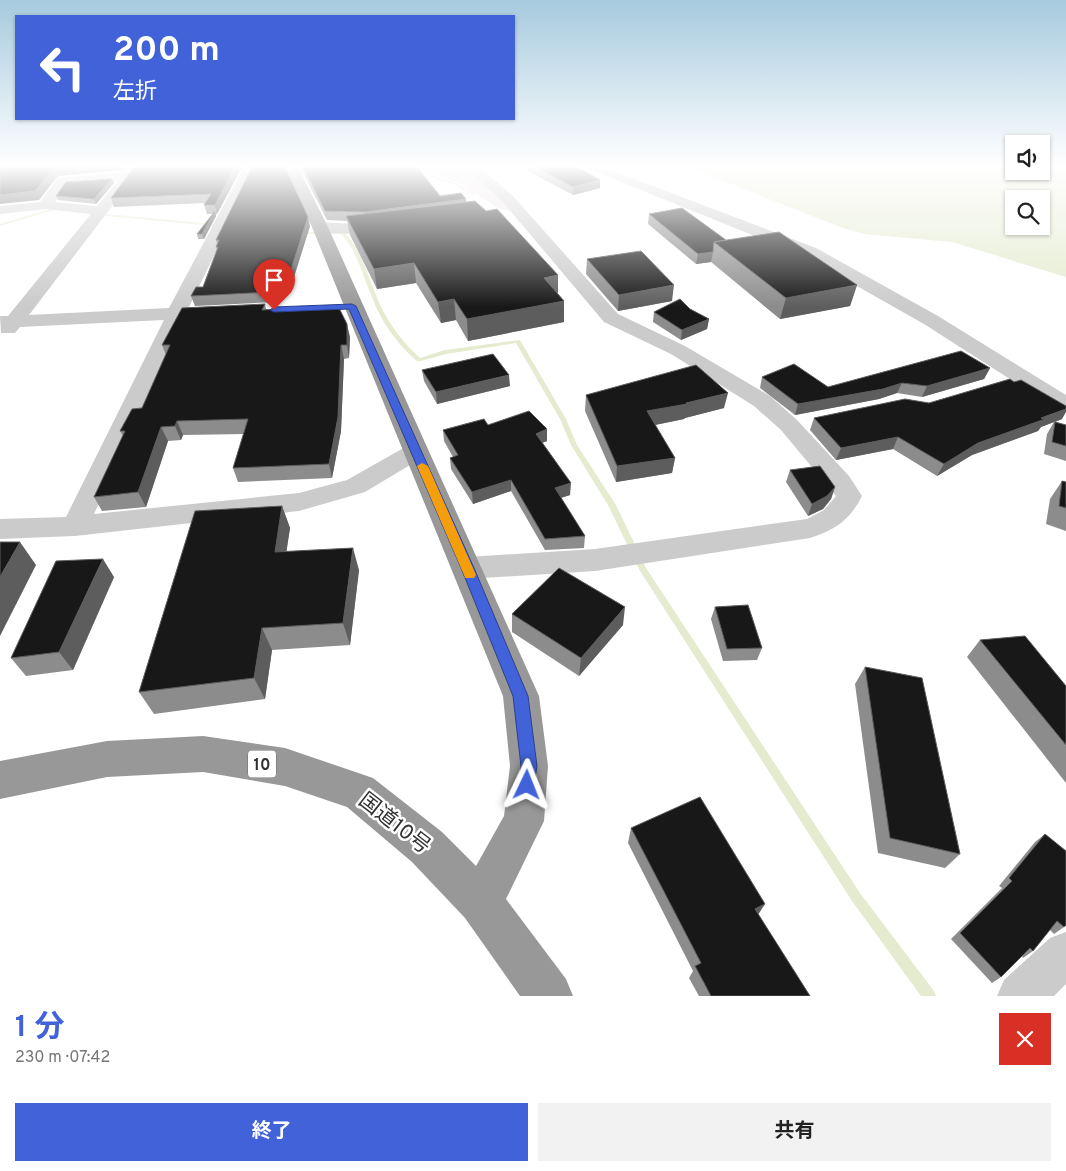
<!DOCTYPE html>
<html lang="ja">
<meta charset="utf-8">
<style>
body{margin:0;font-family:Overpass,"Noto Sans JP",sans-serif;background:#f2f2f2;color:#222;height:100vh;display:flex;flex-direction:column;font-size:19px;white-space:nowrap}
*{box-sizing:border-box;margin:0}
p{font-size:16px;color:#767676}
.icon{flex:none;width:28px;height:28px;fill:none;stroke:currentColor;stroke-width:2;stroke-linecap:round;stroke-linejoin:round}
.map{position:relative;height:996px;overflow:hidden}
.drawer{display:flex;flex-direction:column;background:#fff;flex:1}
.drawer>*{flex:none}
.banner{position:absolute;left:15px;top:15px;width:500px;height:105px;border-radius:0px;box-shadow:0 1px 4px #0004;background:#4262da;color:#fff;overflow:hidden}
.controls{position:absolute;left:1005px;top:135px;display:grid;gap:10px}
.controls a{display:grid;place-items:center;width:45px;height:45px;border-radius:0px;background:#fff;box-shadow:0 1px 4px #0004;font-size:25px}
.pin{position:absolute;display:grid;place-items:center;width:42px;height:42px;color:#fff;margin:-51px -21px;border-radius:50% 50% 50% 0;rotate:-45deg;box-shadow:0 0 5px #0007}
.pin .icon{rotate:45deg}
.me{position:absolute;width:55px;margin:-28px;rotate:2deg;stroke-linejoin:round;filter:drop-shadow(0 0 4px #0008)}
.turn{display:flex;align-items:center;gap:18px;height:105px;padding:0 15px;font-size:22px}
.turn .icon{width:65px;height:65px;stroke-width:2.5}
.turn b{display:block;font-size:35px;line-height:42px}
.round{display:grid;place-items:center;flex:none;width:52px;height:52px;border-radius:0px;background:#f2f2f2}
.head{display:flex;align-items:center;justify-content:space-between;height:85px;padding:0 15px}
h1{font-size:30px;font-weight:700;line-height:38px;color:#4262da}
.button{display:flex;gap:10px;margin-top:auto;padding:10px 15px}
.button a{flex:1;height:58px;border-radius:0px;background:#4262da;color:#fff;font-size:20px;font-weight:700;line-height:58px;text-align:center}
.button a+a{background:#f2f2f2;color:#222}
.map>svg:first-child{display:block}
</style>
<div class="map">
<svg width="1066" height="996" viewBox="0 0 1066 996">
<rect width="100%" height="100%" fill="#fff"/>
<polygon fill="#ede1e9" points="413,167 466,167 513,211 500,209 457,182"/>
<path fill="#e4ebcf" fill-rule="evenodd" d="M688,167H1014V171H1041V167H1066V277L952,242L864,234L840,227ZM1014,199H1041V226H1014Z"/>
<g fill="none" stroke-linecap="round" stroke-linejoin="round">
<g fill="#e4ebcf" fill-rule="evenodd">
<polygon points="54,208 57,209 0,226 0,224"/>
<polygon points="94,213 214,224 216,225 214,226 96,215 94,215"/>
<path d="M295,232H344C362,251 367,274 377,298C386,320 402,342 420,358L445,350L520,340L566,419L577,445L616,505L646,568L860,893L934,991L936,996H921L852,901L640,571L608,505L571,445L560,419L516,343L446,354L421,361H417C397,344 381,322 372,297C362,275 358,252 341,234H295Z"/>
</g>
<polyline stroke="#c5c5c5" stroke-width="2" stroke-dasharray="1 1" stroke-linecap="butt" points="418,172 453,183 475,195"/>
<g fill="#cbcbcb" fill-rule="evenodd">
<path d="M129,167H142L29,315L169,308L244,167H257L189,307L199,309L201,313L199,317L183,319L94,514L299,493L347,480L407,446L416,443L425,446L428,451L425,456L365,492L299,511L75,536L0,539V519L66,517L164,320L20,327L15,333H1L0,316H8L91,214L45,209L0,214V206L40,202L58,178L125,172ZM118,181L97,206L55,202L67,185Z"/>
<path d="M465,167H479L513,196L618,314L685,346L770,396L797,420L849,476L862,496C850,520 835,530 810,538L595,571L467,579L457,576L452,568L457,560L467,557L595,549L807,519L824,510L836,496L781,430L754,406L671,354L604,322L503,202Z"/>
<polygon points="584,167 603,167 816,248 938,316 1066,395 1066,412 1058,410 924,324 804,256"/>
<path d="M384,221L389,223L392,226L389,229C376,233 320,238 312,227L320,222L353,224Z"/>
<polygon points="1066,932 1066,984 1054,996 997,996 1004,980 1050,938"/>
</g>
<polygon fill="#989898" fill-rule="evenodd" points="284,167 298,167 328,227 539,696 548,766 544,821 506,899 566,979 573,996 520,996 465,918 412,862 347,807 285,786 203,772 107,777 0,799 0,761 107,741 203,736 285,748 373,778 442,832 476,866 504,816 510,766 503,696 312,227"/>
</g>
<g fill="#8c8c8c">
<polygon points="242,167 217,214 215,214 216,216 204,239 198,239 197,234 213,214 207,214 204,205 205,203 114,207 111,198"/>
<polygon points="300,167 417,167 440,196 466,202 558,294 564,322 468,341 456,320 441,323 416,283 377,289 350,235 347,221 327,220"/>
<polygon points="526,167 577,167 600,180 600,188 573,195 526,170"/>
<polygon points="112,179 114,183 96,204 58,200 56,196"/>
<polygon points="649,214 857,285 850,306 780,319 711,262 696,264 648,224"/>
<polygon points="310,226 293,280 286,280 276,302 195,306 191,296 203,287 217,250 216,247 217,244 216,240"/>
<polygon points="587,259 672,301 618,311 586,274"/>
<polygon points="265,304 266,309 350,337 349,358 344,359 341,431 332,478 238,482 233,468 244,434 183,435 181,440 168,441 146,507 102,511 94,497 123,436 120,431 142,408 166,355 162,345"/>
<polygon points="690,309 709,319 707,329 681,340 653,322 654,312"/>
<polygon points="990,368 984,379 922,397 897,393 879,399 795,415 760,388 762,377 828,387"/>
<polygon points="422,370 510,386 437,404 424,381"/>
<polygon points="586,395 724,408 685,418 684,419 655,425 675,458 672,473 616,482 585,411"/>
<polygon points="929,403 1062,419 1055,422 1066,425 1066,461 1044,454 1047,434 1054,422 1041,427 1038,431 972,455 937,476 893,449 836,460 810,430 814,418"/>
<polygon points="488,425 547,441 542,443 570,495 561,498 585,536 584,548 545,550 511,491 473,504 451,469 450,458 453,457 444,441 443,430"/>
<polygon points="790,470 835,487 831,499 823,509 808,516 786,482"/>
<polygon points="1062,481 1066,482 1066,531 1046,524 1050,499"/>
<polygon points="282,506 290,528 286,552 359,570 350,645 272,650 265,699 154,714 139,692"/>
<polygon points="114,577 73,670 26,676 11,658"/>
<polygon points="715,607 762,648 757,660 723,661 711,619"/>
<polygon points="512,614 623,625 579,676 512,632"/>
<polygon points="980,640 1066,686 1066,783 967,657"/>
<polygon points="865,667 960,854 945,868 878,853 855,684"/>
<polygon points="631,828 758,914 810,996 699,996 689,978 693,971 628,843"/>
<polygon points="1045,834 1064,927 1054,934 1050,930 1033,951 1023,958 1022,956 1001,977 992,983 951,939 1002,888 999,886 1035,842"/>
</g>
<g fill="#5d5d5d">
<polygon points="60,167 127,167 124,170 58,176 39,200 0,204 0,195 54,168"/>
<polygon points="235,167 242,167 217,214 215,205"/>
<polygon points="112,179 114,183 96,204 94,199"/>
<polygon points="600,180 600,188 573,195 573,187"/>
<polygon points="466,199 466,208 367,221 365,212"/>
<polygon points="215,211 216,216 204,239 202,234"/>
<polygon points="308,217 310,226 293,280 286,280 276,302 273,292"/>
<polygon points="713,252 711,262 696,264 698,254"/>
<polygon points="414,263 416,283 377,289 374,269"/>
<polygon points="558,275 558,295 544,278"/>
<polygon points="674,285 672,301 618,311 619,295"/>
<polygon points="857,285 850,306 780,319 786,298"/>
<polygon points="454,299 456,320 441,323 438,302"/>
<polygon points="564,301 564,322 468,341 467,319"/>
<polygon points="709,319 707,329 681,340 682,330"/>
<polygon points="347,324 350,337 349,358 347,345"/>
<polygon points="341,345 344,359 341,431 332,478 329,464"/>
<polygon points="990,368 984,379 922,397 927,386"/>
<polygon points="509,375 510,386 437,404 436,392"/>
<polygon points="902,383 897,393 879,399 795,415 798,404"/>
<polygon points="728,393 724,408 685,418 684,419 645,427 647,411"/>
<polygon points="1066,409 1066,412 1062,419 1041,427 1038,431 972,455 937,476 944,464 978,443 1041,418"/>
<polygon points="177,421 183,435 181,440 175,426"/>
<polygon points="161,427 168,441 146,507 138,492"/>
<polygon points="547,429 547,441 536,445 536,434"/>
<polygon points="898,437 893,449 836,460 841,448"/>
<polygon points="675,458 672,473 616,482 617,466"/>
<polygon points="511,480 511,491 473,504 472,492"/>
<polygon points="571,483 570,495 554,500 555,488"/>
<polygon points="835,487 831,499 823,509 808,516 812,504"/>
<polygon points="282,506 290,528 283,575 275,552"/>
<polygon points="20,542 36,565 0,636 0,577"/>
<polygon points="353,548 359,570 350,645 343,623"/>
<polygon points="103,559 114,577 73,670 59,652"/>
<polygon points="625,607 623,625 579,676 581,658"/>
<polygon points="262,628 272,650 265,699 254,678"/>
<polygon points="765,904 756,918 755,909"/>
</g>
<g fill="#181818" stroke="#5d5d5d">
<polygon points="0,167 60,167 54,168 35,191 0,195"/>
<polygon points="134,167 235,167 215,205 204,205 211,194 111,198"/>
<polygon points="252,167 285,167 308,217 291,270 283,271 273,292 191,296 196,287 203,287 218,247 216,247 219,240 216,240"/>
<polygon points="303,167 417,167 440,196 461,193 466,199 365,212 325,211"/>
<polygon points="536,167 577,167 600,180 573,187"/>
<polygon points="112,179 94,199 56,196 66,182"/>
<polygon points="475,201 486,211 497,209 558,275 544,278 564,301 467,319 454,299 438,302 414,263 374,269 346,216"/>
<polygon points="682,208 726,240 714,242 713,252 698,254 649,214"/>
<polygon points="215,211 202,234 197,234"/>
<polygon points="779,232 857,285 786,298 714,242"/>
<polygon points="641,251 674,285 619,295 587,259"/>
<polygon points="680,299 690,309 709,319 682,330 654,312"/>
<polygon points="265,304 262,310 338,306 347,324 347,345 341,345 338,417 329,464 233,468 248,419 177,421 175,426 161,427 138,492 94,497 125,431 120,431 132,409 142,408 170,345 162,345 182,308"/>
<polygon points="961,351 990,368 927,386 902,383 883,389 798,404 762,377 794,364 828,387"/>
<polygon points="493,354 509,375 436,392 422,370"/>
<polygon points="696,365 728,393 686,403 687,404 647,411 675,458 617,466 586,395"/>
<polygon points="1010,379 1014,382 1021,380 1066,406 1066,409 1041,418 1045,419 978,443 944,464 898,437 841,448 814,418 905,399 929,403"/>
<polygon points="529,411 547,429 536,434 571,483 555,488 585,536 545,539 511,480 472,492 450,458 458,455 443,430 484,419 488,425"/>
<polygon points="1055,422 1066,425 1066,446 1052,442"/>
<polygon points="820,466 835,487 827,496 812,504 790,470"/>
<polygon points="1062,481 1066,482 1066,508 1059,506"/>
<polygon points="282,506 275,552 353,548 343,623 262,628 254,678 139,692 195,511"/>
<polygon points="0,542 20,542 0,577"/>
<polygon points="103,559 59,652 11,658 56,561"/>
<polygon points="559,568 625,607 581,658 512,614"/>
<polygon points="748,605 762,648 727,649 715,607"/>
<polygon points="1025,636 1066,686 1066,745 980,640"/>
<polygon points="865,667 922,678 960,854 890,838"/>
<polygon points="700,797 765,904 755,909 810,996 711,996 695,966 701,963 631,828"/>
<polygon points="1045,834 1066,851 1066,925 1064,927 1057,921 1033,951 1030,948 1001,977 960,933 1012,881 1009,878"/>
</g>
<linearGradient id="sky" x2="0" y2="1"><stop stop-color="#a6cade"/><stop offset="0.54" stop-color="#fff"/><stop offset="1" stop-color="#fff" stop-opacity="0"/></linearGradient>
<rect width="1066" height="307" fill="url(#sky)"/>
<polygon fill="#4262da" stroke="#2b408e" points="352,304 356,306 474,568 528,696 537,766 533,790 527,793 521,790 519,785 521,766 513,696 461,568 349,309 274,312 270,310 274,307"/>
<polygon fill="#f59e0b" points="422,463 428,466 476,575 474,578 465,578 464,575 417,466"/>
<g text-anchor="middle" stroke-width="5" stroke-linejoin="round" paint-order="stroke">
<rect fill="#fff" stroke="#6f6f6f" stroke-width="1" x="248" y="750.5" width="28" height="27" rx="4"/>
<g font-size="16" font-weight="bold" fill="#313131">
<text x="262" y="770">10</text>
</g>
<g font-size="21" fill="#313131" stroke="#fff">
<text transform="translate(395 823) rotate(38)" y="7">国道10号</text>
</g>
</g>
</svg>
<div class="controls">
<a><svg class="icon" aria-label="sound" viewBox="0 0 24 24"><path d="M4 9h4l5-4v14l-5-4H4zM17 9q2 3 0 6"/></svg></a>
<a><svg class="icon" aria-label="search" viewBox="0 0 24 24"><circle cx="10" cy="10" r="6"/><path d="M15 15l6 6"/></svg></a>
</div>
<div class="pin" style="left:274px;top:310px;background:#d93025"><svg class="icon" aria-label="arrive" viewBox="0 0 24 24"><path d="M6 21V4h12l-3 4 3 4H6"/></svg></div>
<svg class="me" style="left:527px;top:785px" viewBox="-20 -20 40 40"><path d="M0-17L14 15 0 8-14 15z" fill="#4262da" stroke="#fff" stroke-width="4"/></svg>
<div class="banner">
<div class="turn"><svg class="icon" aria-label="left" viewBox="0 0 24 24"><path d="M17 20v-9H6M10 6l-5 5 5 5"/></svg><div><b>200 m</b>左折</div></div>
</div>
</div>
<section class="drawer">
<div class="head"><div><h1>1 分</h1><p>230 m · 07:42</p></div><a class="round" style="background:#d93025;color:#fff"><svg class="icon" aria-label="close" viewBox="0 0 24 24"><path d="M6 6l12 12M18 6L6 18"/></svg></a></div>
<div class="button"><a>終了</a><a>共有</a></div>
</section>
